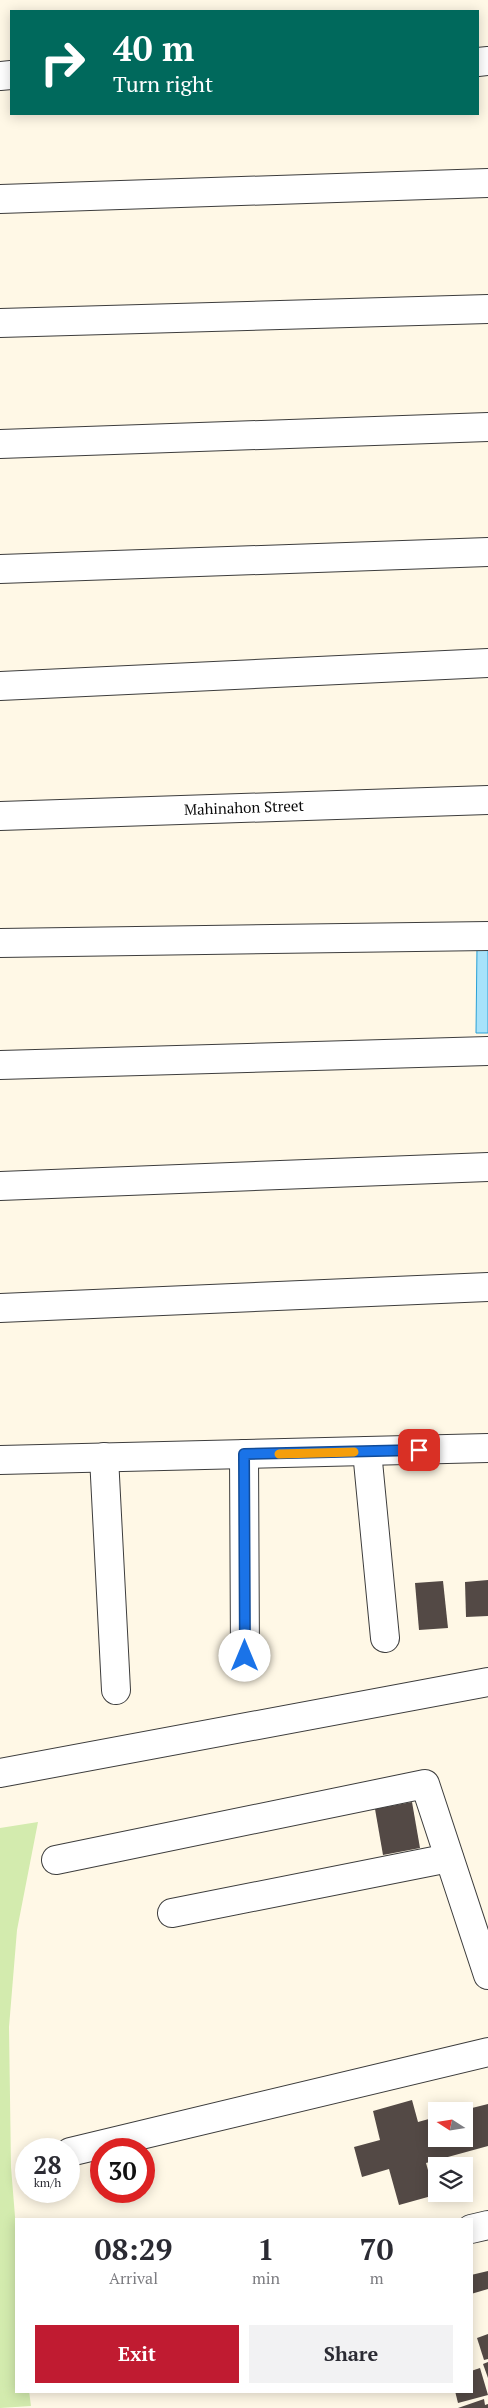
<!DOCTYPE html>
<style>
body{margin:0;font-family:"PT Serif",serif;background:#f2f2f3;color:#2b2b33;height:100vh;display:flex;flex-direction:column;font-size:19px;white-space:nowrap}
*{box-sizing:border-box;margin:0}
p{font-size:16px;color:#7c7c81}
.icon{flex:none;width:28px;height:28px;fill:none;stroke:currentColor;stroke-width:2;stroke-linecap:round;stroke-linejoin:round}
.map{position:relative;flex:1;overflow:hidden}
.drawer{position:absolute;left:15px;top:2218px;width:458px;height:175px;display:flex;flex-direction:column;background:#fff;border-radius:0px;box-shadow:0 2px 12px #0003}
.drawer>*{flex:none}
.hud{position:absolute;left:10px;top:10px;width:469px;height:105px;border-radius:0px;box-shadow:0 2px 12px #0003;background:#00695c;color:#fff;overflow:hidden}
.needle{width:32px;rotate:282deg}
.fabs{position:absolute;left:428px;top:2102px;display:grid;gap:10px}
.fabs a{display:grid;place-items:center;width:45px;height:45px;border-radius:0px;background:#fff;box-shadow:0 2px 12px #0003;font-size:25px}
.speed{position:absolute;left:15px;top:2138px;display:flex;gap:10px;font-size:25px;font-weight:700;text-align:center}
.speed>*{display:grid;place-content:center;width:65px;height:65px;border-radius:50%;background:#fff;box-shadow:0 2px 12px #0003;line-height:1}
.speed small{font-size:12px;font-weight:400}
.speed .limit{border:8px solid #d22;background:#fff;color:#111}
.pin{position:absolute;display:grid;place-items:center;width:42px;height:42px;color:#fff;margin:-21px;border-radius:10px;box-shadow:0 2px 8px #0006}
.me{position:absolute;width:55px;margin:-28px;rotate:0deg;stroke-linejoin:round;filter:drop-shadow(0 0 4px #0008)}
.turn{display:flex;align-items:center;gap:18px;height:105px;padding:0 20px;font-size:22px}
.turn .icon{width:65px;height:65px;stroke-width:2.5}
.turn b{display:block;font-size:35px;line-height:42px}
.eta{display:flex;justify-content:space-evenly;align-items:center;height:85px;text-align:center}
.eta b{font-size:30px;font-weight:800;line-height:35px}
.primary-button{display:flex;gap:10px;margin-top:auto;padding:10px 20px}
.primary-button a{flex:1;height:58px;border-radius:0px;background:#c01b31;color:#fff;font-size:20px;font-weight:800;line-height:58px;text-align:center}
.primary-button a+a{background:#f2f2f3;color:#2b2b33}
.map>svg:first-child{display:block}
</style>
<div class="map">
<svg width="488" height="2408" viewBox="0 0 488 2408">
<rect width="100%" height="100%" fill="#fff8e6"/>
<polygon fill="#d3ebae" points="38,1822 17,1930 9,2027 11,2167 16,2229 16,2391 29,2391 31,2406 0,2408 0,1828"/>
<polygon fill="#a7e2fa" stroke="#2aa0d5" points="488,944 488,1033 476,1033 477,946"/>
<g fill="#534945">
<polygon points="488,1580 488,1616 466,1617 465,1582"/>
<polygon points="443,1581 448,1628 419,1630 415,1583"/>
<polygon points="412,1802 420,1848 383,1855 375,1809"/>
<polygon points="412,2100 418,2122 436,2117 436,2139 464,2139 464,2110 488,2104 488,2146 426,2163 435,2195 399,2205 389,2169 362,2177 354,2147 380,2140 373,2111"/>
<polygon points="488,2271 488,2289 471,2294 471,2275"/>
<polygon points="488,2334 488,2359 484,2360 477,2338"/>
<polygon points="488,2362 488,2378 483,2364"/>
<polygon points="480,2368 488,2395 458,2403 455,2391 471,2391 471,2371"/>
<polygon points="484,2399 485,2405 488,2404 488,2408 458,2408"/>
</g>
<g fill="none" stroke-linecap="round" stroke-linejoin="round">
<g stroke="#3d3d3d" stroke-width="30">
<g id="minor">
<polyline points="478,62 488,61"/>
<polyline points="0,76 11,75"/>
<polyline points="0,199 488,183"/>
<polyline points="0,323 488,309"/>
<polyline points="0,444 488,427"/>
<polyline points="0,569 488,552"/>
<polyline points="0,686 488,663"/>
<polyline points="0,816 488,800"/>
<polyline points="0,943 488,936"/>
<polyline points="0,1065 488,1051"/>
<polyline points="0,1186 488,1167"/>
<polyline points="0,1308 488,1287"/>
<polyline points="367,1451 385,1638"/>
<polyline points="244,1454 245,1656"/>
<polyline points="104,1457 116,1690"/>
<polyline points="0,1460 488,1448"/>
<polyline points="0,1773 488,1682"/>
<polyline points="56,1860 425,1784 488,1975"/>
<polyline points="172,1913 449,1858"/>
<polyline points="70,2152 488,2052"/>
<polyline points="471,2229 488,2225"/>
</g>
</g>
<use href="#minor" stroke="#fff" stroke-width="28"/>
</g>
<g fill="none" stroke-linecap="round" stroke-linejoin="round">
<g stroke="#114b97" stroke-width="12">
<polyline id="route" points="245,1656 244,1454 419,1450"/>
</g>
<use href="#route" stroke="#1a73e8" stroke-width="9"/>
<polyline stroke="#f59e0b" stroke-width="9" points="279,1454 354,1452"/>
</g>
<g text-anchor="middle" stroke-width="5" stroke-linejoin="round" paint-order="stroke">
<g font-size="15" fill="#0a0a0a" stroke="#fff">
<text transform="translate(244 808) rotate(-2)" y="5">Mahinahon Street</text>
</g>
</g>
</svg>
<div class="fabs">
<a><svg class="needle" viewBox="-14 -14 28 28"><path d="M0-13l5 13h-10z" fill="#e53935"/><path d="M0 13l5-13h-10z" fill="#7c7c81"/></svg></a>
<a><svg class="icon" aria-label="layers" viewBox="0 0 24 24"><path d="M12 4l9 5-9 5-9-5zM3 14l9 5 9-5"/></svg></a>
</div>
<div class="speed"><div>28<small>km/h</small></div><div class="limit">30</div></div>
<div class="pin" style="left:419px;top:1450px;background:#d93025"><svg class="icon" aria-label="arrive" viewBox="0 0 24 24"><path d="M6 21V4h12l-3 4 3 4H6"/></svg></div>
<svg class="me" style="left:245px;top:1656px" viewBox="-20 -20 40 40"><circle r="19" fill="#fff"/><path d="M0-13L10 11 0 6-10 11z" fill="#1a73e8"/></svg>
<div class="hud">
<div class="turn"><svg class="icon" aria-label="right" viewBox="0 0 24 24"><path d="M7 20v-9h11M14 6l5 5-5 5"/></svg><div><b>40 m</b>Turn right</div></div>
</div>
<section class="drawer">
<div class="eta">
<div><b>08:29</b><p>Arrival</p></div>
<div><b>1</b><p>min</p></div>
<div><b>70</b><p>m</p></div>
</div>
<div class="primary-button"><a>Exit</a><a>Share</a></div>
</section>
</div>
